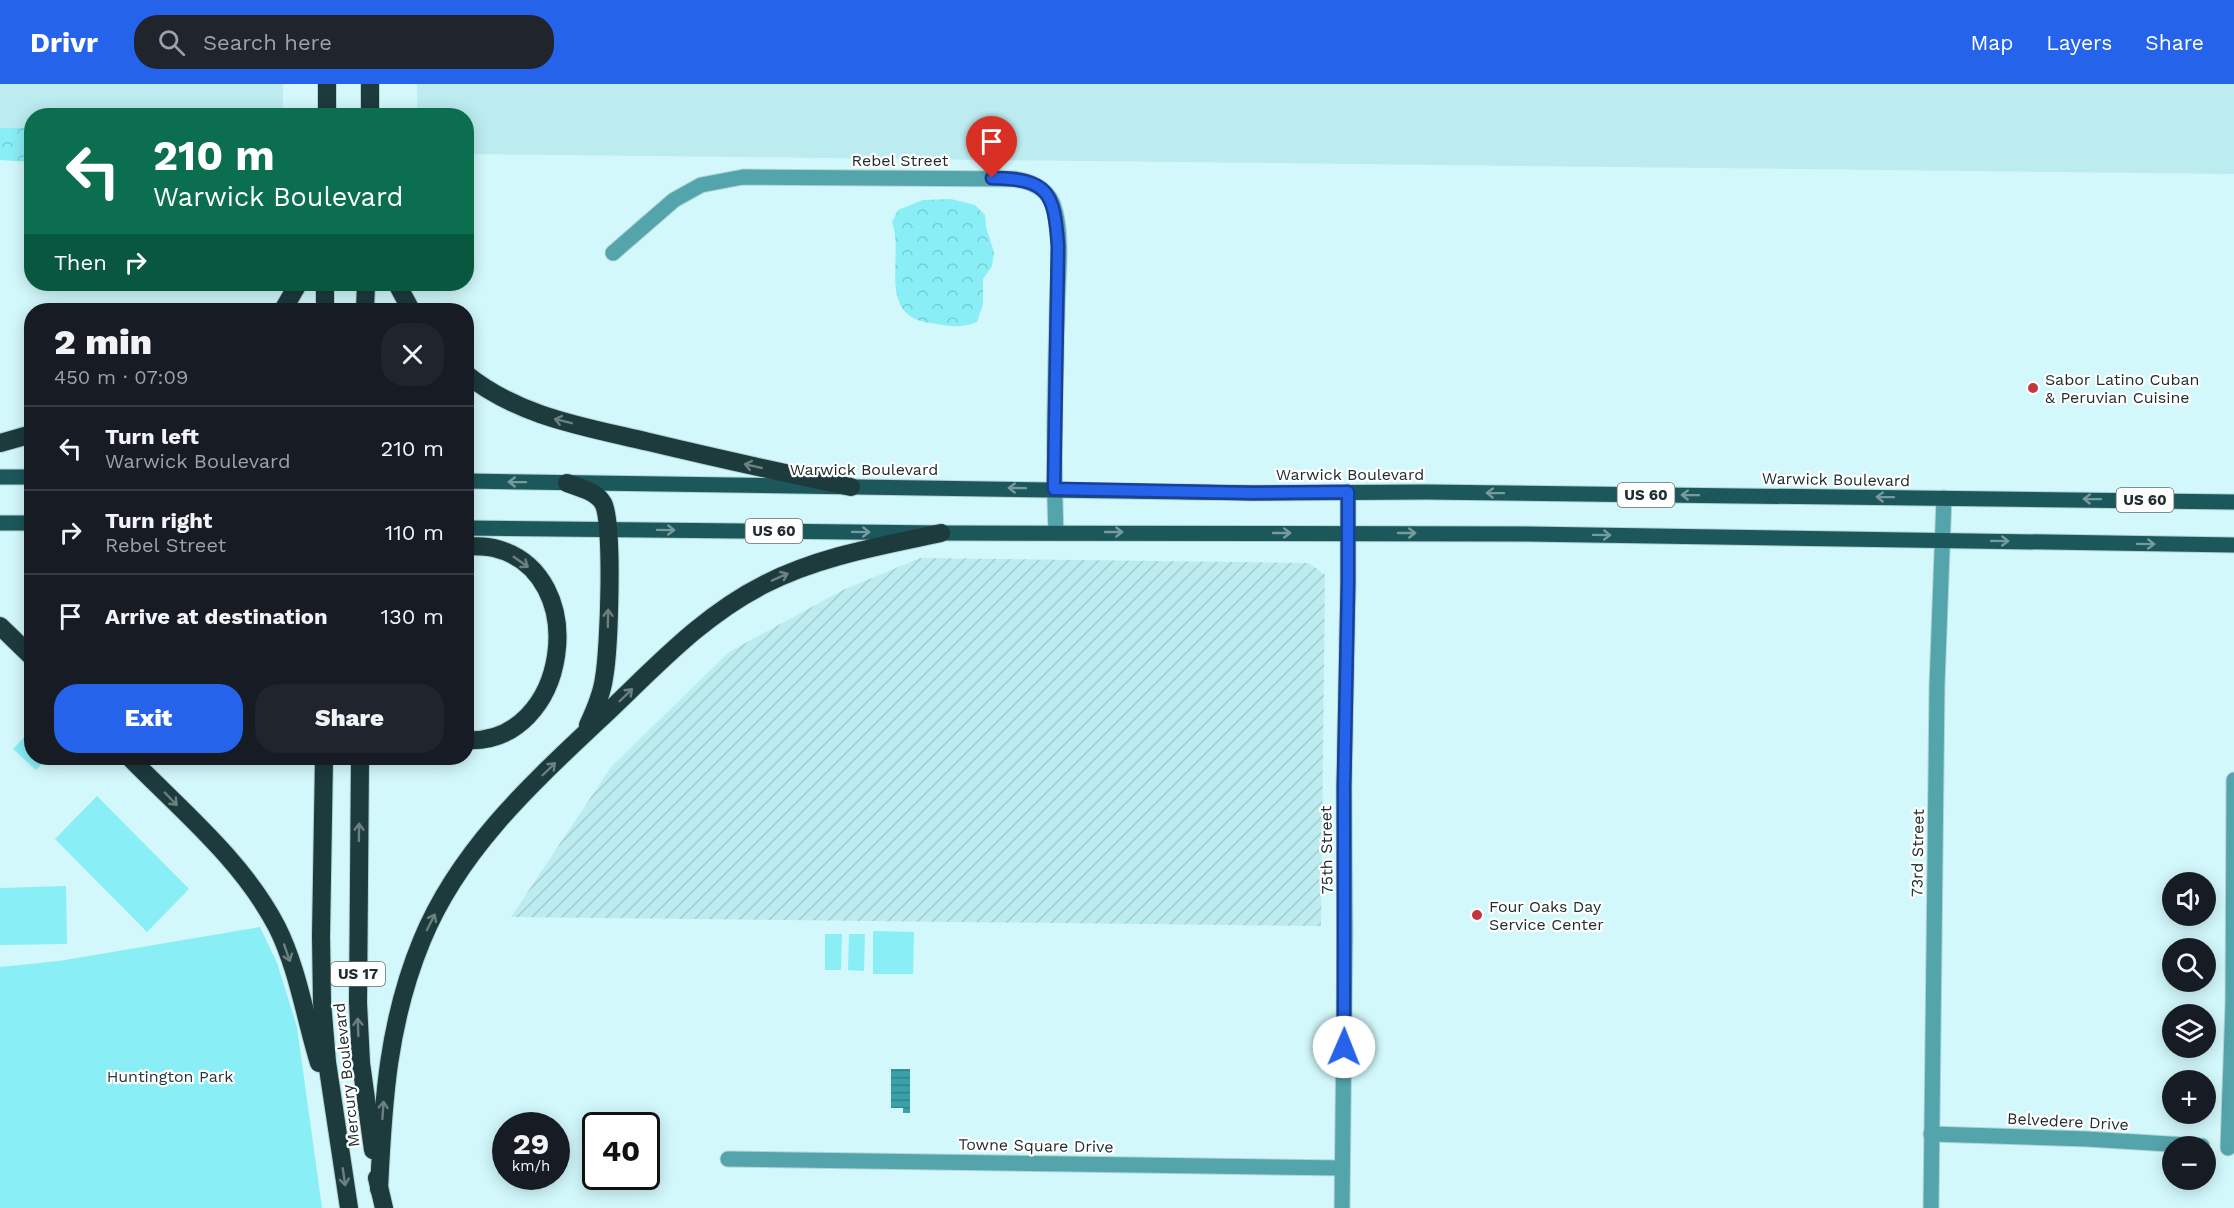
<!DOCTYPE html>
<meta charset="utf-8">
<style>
body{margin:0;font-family:"Work Sans",sans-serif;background:#20242c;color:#f1f3f6;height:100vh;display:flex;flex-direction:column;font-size:22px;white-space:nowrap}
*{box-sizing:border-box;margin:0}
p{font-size:20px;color:#9ea1a6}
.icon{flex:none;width:33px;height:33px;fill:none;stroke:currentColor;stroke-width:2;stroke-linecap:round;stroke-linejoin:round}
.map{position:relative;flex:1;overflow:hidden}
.side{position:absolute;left:24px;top:219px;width:450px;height:462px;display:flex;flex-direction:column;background:#171b24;border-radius:24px;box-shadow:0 3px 15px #0003}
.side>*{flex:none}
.top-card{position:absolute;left:24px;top:24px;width:450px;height:183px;border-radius:24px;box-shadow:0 3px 15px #0003;background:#0b6e4f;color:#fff;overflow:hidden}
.buttons{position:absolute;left:2162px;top:788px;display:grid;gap:12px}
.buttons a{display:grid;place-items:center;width:54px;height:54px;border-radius:50%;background:#171b24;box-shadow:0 3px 15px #0003;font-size:30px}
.speed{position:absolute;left:492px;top:1028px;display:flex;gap:12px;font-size:30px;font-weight:700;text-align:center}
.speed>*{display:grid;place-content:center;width:78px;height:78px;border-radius:50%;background:#171b24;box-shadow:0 3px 15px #0003;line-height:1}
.speed small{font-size:15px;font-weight:400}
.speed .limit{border:3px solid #111;border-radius:9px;background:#fff;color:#111}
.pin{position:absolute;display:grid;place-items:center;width:51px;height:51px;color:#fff;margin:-62px -26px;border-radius:50% 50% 50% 0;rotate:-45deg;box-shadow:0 0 6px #0007}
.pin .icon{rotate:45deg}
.me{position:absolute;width:66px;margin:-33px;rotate:1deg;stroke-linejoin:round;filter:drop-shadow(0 0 4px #0008)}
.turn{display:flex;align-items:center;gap:21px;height:126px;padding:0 30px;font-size:27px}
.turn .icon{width:78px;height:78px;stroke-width:2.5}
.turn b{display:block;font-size:42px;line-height:51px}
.then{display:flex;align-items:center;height:57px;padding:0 30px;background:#0003;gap:12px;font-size:22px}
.round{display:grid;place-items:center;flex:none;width:63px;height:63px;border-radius:24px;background:#20242c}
.headline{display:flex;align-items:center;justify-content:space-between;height:102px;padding:0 30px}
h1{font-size:36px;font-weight:800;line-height:45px}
.action{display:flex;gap:12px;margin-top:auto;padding:12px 30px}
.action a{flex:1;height:69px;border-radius:24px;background:#2563eb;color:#fff;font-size:24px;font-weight:800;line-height:69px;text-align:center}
.action a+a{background:#20242c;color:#f1f3f6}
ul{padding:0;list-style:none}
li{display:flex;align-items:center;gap:18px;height:84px;padding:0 30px;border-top:2px solid #363941}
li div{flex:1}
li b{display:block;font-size:22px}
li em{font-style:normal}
header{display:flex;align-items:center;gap:36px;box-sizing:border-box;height:84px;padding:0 30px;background:#2563eb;color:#fff}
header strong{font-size:28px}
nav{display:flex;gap:33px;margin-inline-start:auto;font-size:21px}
.search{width:420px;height:54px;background:#20242c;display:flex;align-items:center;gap:15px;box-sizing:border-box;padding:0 21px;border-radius:24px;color:#9ea1a6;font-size:22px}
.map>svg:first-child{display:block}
</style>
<header>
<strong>Drivr</strong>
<div class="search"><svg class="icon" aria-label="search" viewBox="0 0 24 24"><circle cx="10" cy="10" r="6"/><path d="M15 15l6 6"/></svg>Search here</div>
<nav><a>Map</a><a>Layers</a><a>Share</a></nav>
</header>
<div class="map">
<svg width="2234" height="1124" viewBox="0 0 2234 1124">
<defs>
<pattern id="industrial-furrows" width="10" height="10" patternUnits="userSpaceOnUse" patternTransform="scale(1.5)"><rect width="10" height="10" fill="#bcecf0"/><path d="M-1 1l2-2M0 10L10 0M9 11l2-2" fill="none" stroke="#a1cbce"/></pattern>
<pattern id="forest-crowns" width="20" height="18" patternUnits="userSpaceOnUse" patternTransform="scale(1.5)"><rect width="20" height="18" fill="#89eef6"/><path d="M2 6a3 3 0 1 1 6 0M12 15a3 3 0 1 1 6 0" fill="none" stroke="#76ccd3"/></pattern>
<pattern id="water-rules" width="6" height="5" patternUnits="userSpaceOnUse" patternTransform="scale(1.5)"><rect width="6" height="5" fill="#3aa1a9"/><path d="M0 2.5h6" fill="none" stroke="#30848a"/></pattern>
</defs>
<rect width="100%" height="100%" fill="#d2f8fb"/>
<g fill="#bcecf0">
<polygon points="0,0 283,0 283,31 32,32 31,44 0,44"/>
<polygon points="417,0 2234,0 2234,90 467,70 466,32 417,31"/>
</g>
<polygon fill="url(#industrial-furrows)" points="920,474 1309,479 1325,491 1321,842 511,833 611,683 729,568 843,506"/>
<g fill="url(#forest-crowns)">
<polygon points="0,44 31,44 31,78 0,76"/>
<path d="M951,115L975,121L985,131L986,143L994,168L992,182L983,195V220L977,238C960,245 949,242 931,239C875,232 905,172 892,138L898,126L923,116Z"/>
</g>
<g fill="#89eef6">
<polygon points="30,647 32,674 48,674 36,686 13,665"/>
<polygon points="97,712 189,805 147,848 55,755"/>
<polygon points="66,802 67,860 0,861 0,804"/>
<polygon points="260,843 277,879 297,943 322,1124 0,1124 0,883 59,877"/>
<polygon points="873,847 914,848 913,890 873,890"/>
<polygon points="825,850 842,850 841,886 825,886"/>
<polygon points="849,850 865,850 864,887 848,886"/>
</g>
<polygon fill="url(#water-rules)" points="891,985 910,985 910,1029 903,1029 903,1024 891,1024"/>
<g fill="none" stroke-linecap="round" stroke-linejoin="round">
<g stroke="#b2d4d6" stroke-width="17">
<g id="minor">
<path d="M613,169L674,116L701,101L743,93L1015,95C1034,98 1051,107 1055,127C1063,157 1057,202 1057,233C1055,304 1053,376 1056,448"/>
<polyline points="1931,1050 2087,1055 2202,1062"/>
<polyline points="2228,1064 2233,919 2234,696"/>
<polyline points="728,1075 1342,1084"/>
<polyline points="1342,1124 1345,849 1344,703 1348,499 1348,408"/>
<polyline points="1931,1124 1937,601 1944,414"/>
</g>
</g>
<g stroke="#b2d4d6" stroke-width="17">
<g id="major">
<polyline points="0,393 32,393"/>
<polyline points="466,397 1253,409 1426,408 2234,418"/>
<polyline points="0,439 32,439"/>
<polyline points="466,444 941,449 1527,450 2234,461"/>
</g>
</g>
<g stroke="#b2d4d6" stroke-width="20">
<g id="highway">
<polyline points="327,32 327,0"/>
<polyline points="370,32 370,0"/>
<polyline points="397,200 411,226"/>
<polyline points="283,226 298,200"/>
<polyline points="325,226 325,200"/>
<polyline points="365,226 366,200"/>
<path d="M466,290C519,333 586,343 649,358C716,374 784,389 851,403"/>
<polyline points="0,359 32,350"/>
<path d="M567,399C580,404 596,407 603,419C614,438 609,567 604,594C602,610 595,626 588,641"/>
<path d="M466,462C476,462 485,462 494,464C594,488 569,662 466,656"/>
<polyline points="0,542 32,573"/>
<path d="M130,674C181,726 243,777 277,843C298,885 305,934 319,979"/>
<polyline points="324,674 321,852 322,918 327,978 349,1124"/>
<polyline points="360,674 358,919 361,979 373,1066"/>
<polyline points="377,1094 384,1124"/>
<path d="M379,1105C383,1017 388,938 422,856C461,761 539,693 612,624C660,578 705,530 765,500C820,472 881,462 941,449"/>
</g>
</g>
<use href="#minor" stroke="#54a4ab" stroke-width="15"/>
<use href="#major" stroke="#1c575c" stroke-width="15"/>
<use href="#highway" stroke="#1d3a3d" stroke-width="18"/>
</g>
<defs><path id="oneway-shaft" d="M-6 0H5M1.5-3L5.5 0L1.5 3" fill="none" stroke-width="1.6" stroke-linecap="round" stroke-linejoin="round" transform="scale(1.5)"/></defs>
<g stroke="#6c7f81">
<use href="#oneway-shaft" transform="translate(563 337) rotate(-166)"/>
<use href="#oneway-shaft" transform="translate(753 382) rotate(-167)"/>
<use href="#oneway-shaft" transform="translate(521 478) rotate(35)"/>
<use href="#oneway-shaft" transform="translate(780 493) rotate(-24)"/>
<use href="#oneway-shaft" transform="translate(608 534) rotate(-89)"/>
<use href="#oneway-shaft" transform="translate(626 611) rotate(-44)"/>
<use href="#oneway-shaft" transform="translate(549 685) rotate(-44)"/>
<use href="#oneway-shaft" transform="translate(171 715) rotate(46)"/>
<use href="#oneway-shaft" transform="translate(359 748) rotate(-89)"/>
<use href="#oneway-shaft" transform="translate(431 838) rotate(-63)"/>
<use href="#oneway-shaft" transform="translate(287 869) rotate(71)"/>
<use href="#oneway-shaft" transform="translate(358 943) rotate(-92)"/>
<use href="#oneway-shaft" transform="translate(383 1026) rotate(-86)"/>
<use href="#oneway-shaft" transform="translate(344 1093) rotate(82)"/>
</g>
<g stroke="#779a9d">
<use href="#oneway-shaft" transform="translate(517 398) rotate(-179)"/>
<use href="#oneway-shaft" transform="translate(1017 404) rotate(-179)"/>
<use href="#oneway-shaft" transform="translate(1495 409) rotate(-179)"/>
<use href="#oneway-shaft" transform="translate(1690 411) rotate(-179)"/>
<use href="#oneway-shaft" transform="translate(1885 413) rotate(-179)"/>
<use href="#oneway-shaft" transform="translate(2092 415) rotate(-179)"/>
<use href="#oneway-shaft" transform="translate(666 446) rotate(1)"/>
<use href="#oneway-shaft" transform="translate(861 448) rotate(1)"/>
<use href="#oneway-shaft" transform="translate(1114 448)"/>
<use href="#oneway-shaft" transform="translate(1282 449)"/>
<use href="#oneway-shaft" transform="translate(1407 449)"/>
<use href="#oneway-shaft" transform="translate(1602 451) rotate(1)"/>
<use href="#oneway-shaft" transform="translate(2000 457) rotate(1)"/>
<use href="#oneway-shaft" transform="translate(2146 460) rotate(1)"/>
</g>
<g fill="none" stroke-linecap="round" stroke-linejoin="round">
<g stroke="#184099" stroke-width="15">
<path id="route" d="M992,94C1049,95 1054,108 1058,162L1054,405L1253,409L1348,408V499L1344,703V963"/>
</g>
<use href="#route" stroke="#2563eb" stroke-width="10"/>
</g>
<g fill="#c5353d" stroke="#fff" stroke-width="2">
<circle cx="2033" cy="304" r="6"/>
<circle cx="1477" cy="831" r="6"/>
</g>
<g text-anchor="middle" stroke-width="4.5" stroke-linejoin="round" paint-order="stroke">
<g fill="#fff" stroke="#636d6e" stroke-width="1.5">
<rect x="1617.5" y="399" width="57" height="24" rx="4.5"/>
<rect x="2116.5" y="404" width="57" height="24" rx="4.5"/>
<rect x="745.5" y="435" width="57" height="24" rx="4.5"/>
<rect x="331" y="878" width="54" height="24" rx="4.5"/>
</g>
<g font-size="15" font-weight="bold" fill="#202e30">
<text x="1646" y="416">US 60</text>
<text x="2145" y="421">US 60</text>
<text x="774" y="452">US 60</text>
<text x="358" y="895">US 17</text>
</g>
<g font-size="16" fill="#202e30" stroke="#fff">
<text x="900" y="82">Rebel Street</text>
<text x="864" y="391">Warwick Boulevard</text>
<text x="1350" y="396">Warwick Boulevard</text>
<text transform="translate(1836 395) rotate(1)" y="6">Warwick Boulevard</text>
<text transform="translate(1326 766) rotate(-91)" y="6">75th Street</text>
<text transform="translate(1917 769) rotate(-89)" y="6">73rd Street</text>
<text transform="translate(346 991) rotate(-96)" y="6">Mercury Boulevard</text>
<text transform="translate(2068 1037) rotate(3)" y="6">Belvedere Drive</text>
<text transform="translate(1036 1061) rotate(1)" y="6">Towne Square Drive</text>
</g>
<g font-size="16" fill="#202e30" stroke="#fff" text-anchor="start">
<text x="2045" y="301">Sabor Latino Cuban<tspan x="2045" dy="18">&amp; Peruvian Cuisine</tspan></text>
<text x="1489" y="828">Four Oaks Day<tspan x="1489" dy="18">Service Center</tspan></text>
</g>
<g font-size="16" fill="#21383a" stroke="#fff">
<text x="170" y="998">Huntington Park</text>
</g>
</g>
</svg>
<div class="buttons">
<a><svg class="icon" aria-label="sound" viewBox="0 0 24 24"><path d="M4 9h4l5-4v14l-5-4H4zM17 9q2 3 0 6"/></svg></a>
<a><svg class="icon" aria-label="search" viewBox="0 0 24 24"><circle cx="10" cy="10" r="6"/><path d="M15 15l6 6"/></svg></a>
<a><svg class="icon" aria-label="layers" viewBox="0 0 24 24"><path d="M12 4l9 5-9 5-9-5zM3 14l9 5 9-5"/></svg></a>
<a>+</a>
<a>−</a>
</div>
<div class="speed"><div>29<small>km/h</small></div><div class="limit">40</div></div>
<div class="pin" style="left:992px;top:94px;background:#d93025"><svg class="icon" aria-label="arrive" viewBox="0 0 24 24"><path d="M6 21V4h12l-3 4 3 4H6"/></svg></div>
<svg class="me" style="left:1344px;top:963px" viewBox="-20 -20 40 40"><circle r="19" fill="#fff"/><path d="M0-13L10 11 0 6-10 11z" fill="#2563eb"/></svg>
<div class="top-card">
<div class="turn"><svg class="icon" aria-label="left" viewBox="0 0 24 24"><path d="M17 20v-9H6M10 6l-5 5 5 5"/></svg><div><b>210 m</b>Warwick Boulevard</div></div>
<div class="then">Then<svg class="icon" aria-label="right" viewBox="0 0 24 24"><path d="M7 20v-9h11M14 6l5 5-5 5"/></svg></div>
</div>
<section class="side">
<div class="headline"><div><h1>2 min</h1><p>450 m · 07:09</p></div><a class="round"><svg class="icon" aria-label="close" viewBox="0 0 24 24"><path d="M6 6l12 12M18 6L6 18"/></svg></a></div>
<ul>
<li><svg class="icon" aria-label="left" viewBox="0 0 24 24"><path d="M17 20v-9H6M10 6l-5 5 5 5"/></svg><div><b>Turn left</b><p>Warwick Boulevard</p></div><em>210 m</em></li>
<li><svg class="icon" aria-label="right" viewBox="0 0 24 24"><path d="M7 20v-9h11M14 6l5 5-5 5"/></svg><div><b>Turn right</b><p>Rebel Street</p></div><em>110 m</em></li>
<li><svg class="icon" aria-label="arrive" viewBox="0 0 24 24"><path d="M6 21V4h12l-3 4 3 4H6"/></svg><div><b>Arrive at destination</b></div><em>130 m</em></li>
</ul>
<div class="action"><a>Exit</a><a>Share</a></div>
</section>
</div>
